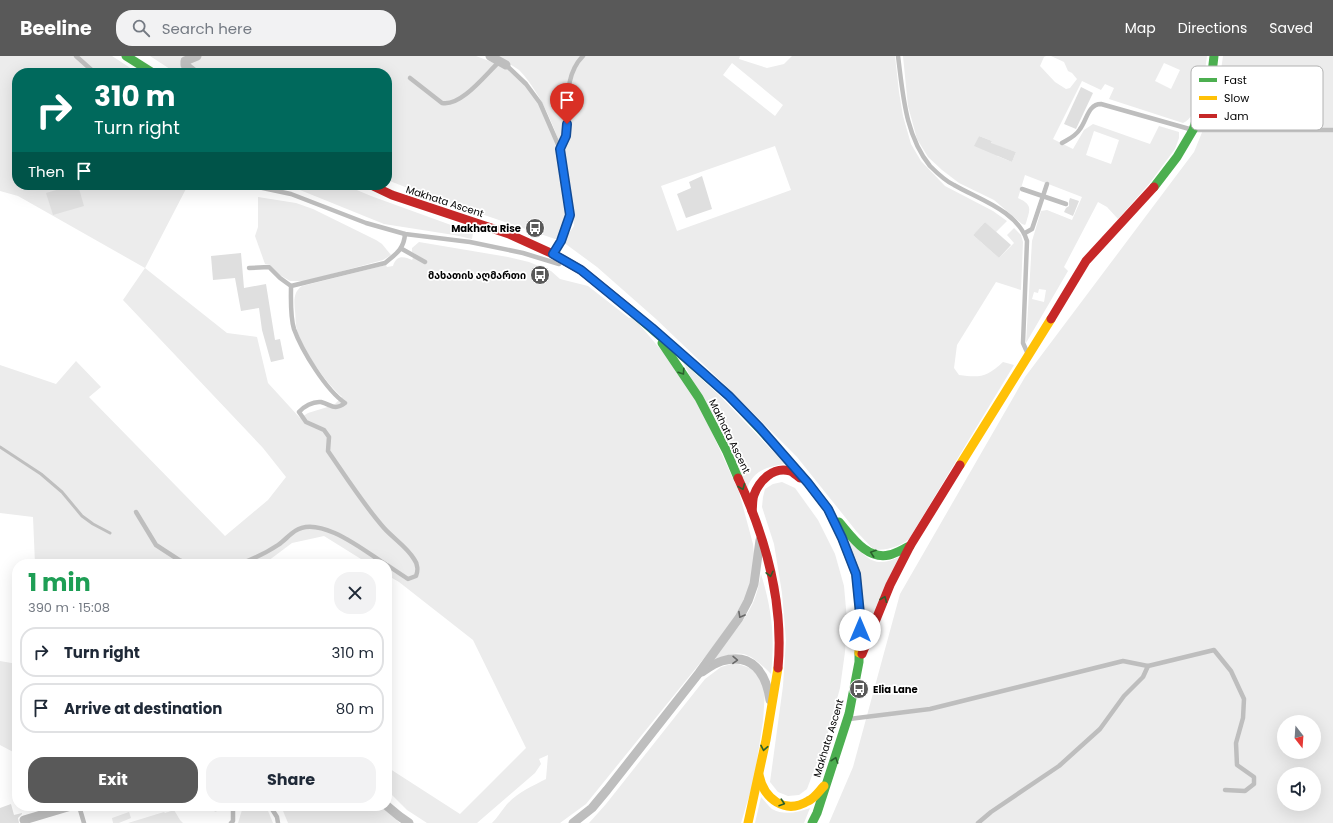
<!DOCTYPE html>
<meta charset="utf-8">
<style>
body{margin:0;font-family:Poppins,"Noto Sans Georgian",sans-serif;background:#f2f2f3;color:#1f2937;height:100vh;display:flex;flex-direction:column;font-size:15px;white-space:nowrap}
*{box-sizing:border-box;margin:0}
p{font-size:13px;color:#747a83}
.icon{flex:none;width:22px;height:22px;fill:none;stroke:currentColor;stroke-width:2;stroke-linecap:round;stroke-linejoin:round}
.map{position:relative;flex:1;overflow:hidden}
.drawer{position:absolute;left:12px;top:503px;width:380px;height:252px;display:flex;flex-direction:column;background:#fff;border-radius:16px;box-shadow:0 4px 16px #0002}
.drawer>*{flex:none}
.guide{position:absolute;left:12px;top:12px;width:380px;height:122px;border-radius:16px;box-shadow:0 4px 16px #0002;background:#00695c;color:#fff;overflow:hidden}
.needle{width:26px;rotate:163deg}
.tools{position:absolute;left:1277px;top:659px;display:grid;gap:8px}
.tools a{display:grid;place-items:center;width:44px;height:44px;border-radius:50%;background:#fff;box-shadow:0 4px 16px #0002;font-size:20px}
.pin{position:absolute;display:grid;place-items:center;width:34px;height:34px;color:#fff;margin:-41px -17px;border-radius:50% 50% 50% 0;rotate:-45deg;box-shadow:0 0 4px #0007}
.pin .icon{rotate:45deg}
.me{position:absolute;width:44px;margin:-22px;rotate:0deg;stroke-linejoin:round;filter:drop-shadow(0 0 3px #0008)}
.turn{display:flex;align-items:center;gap:14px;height:84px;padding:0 16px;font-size:18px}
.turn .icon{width:52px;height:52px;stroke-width:2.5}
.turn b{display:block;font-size:28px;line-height:34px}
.then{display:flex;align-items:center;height:38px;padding:0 16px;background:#0003;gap:8px;font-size:15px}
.round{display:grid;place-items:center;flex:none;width:42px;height:42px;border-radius:16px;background:#f2f2f3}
.overview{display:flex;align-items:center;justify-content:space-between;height:68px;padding:0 16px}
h1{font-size:24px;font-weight:700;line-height:30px;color:#1e9e55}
.cta{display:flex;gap:8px;margin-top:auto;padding:8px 16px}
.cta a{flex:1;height:46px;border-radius:16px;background:#595959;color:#fff;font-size:16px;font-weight:700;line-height:46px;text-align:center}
.cta a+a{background:#f2f2f3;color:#1f2937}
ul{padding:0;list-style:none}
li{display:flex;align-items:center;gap:12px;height:50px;margin:0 8px 6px;padding:0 8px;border:2px solid #e0e1e3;border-radius:16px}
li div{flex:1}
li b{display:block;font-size:15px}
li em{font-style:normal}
header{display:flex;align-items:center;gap:24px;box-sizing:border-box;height:56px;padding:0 20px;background:#595959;color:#fff}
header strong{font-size:19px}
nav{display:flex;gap:22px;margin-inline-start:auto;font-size:14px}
.search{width:280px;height:36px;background:#f2f2f3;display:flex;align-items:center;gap:10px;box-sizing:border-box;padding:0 14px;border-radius:16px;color:#747a83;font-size:15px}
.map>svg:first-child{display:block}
</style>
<header>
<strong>Beeline</strong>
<div class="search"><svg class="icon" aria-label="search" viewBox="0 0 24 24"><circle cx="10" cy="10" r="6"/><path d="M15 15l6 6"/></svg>Search here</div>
<nav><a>Map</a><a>Directions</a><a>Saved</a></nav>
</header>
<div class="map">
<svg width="1333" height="767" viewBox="0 0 1333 767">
<rect width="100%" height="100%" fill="#fff"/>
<g fill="#ececec" fill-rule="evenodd">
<path d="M0,0H112L138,17H17V129H188L145,212L227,277L257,281L268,327L300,362L308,357L334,349L342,341C325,326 306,298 298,277C295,270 296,262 295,255C294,246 293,236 302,230L386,209L387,211L393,210C396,199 404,200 412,204L415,198L412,196V192L419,186L508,201L529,206L551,215L560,223L588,230L629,262L633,261L667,301L696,341L739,436L753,488L755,507L745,547L709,596L586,748L560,767H492C497,762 500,757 504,752C514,738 531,731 546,723L548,699L539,703L541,708L535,717L477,767H427L407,754L387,734V711L460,758L526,692L473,584L399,526L387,519V508H369L324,480L292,487L264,508H35L33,461L0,457V309L56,328L76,305L101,331L89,341L225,480L268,444L286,421L263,392L123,244L145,212L18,140L0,135Z"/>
<polygon points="150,0 476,0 505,11 525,28 539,48 559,94 565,137 567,168 558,184 434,142 387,124 387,17 176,17"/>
<path d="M495,0H740L739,3L767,12L784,8L792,0H895L899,36L903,60L911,88L921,105L945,130L993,155L1007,165L996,176L985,166L973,179L999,202L1014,187L1007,179L1014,172L1021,179L1023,186L1021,234L996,226L957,289L954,312L959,319C980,322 987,321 1003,306L1014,309L909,483C900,491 886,494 874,494L857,476L797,401L725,329L656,263L597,211L563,186L574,170C572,152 571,133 567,115C561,84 542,37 519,14C512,9 503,4 495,0ZM732,7L783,49L775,60L723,19ZM775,90L791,134L677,175L661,130Z"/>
<path d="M903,0H1046L1044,1L1040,10L1055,26L1066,33L1070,32L1077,23L1072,17L1068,15L1064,6L1051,0H1207C1205,15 1199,62 1183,67L1109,43L1114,32L1105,28L1101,34L1082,25L1053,83L1073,93L1084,74L1093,68L1150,88L1159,70L1179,76V82L1175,93L1149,128L1118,163L1107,151L1098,146L1064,211L1068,215L1026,287L1032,185L1041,155L1047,154L1072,164L1082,141L1025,119L1018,142C1033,149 1030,153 1026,167L1025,169L1022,168L994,144L959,127L942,114L928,101L917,83L908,50ZM1164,7L1180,14L1171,33L1155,25ZM1094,75L1119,84L1111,108L1086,99ZM979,80L992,85L988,95L975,90ZM1001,91L1016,96L1012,106L997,100ZM1039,233L1046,234L1044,246L1032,243L1034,236L1038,237Z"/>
<path d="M1223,0H1333V767H829L853,711L900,538L1025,321L1194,96L1212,52L1218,35ZM1284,666H1314V696H1284ZM1284,718H1314V748H1284Z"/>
<polygon points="274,129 345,129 371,140 473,177 472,183 454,179 384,168 300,134"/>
<polygon points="258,141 296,147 313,153 376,184 382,188 391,199 383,204 306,225 290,225 280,219 269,208 265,208 255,180 258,171"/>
<path d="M683,306L721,341L785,408C767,411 753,414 747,433Z"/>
<polygon points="782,426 795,432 818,464 835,498 844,530 847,564 845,596 840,632 827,680 807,733 799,739 788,740 778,736 770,726 783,630 786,584 782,537 774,488 762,451 763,441 765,433 773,428"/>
<path d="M848,483C868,502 873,514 901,500L862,589Z"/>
<path d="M761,518C772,554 775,580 771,618C747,594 740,592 709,607C723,588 743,569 753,547C757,538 759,528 761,518Z"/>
<polygon points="0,605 17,608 17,698 0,689"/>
<polygon points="735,607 750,612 761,621 765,635 763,665 754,724 741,767 589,767 606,748 705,623 721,611"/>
<path d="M761,741C765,745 768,750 772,753C784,760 799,756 810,752L804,767H755Z"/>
<polygon points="244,750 266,750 273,767 238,767 242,754"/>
<polygon points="281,750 381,750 400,767 288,767"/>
<polygon points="174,754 180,764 183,767 128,767 164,756 165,757"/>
<polygon points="129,756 131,762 119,767 113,767 112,762"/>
</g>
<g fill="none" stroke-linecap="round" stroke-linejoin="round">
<polyline stroke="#bfbfbf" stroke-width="3" points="0,391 41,418 62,436 82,460 93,468 110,477"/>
</g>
<g fill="#dfdfdf">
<polygon points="1081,31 1093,37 1076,73 1064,68"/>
<polygon points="979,80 992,85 991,87 1016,96 1012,106 974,90"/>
<polygon points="702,120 712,153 686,162 677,138 691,132 689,126"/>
<polygon points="73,129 78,129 84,150 53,159 46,137"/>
<polygon points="1070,142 1079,145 1073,160 1064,156 1066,152 1069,150 1069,145"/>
<polygon points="985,166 1011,189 999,202 973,179"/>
<polygon points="241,197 244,232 266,228 275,284 280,283 284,303 271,306 262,274 259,252 241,255 235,222 213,224 211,200"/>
<polygon points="11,748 14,759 22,757 22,758 18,762 19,767 0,767 0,752"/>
</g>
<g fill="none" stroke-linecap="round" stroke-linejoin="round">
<g stroke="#bebebe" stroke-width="4.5">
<polyline points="76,0 95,17"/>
<path d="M898,0C903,38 905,79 930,110C937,117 945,125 954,129C978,143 1018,155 1027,185L1023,287L1027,296"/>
<polyline points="506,9 526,28 540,47 560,93 570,159 561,185 554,198"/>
<path d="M410,22L442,47C461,51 486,18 499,6"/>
<path d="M1062,87C1069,83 1076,80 1080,73C1087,64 1088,48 1101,48L1193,74H1333"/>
<path d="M560,93C562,89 566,84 566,79C570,53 562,21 583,0"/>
<polyline points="248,129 291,138 366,167 405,178 470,186 523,197 559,208"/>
<polyline points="1022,133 1066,148"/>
<polyline points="1025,177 1032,173 1047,128"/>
<polyline points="402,193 425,206"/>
<path d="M249,212L269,211L280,222L291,230C291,244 290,260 294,273C302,295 326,334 345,347C334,355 332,349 321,346C313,345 303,351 299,356L306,366L324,374L329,381L328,395C346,421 363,448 384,472C394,483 407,491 414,503C418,508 418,515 416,520L408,523L387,509"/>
<path d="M291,230L385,207C396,198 404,193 405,178"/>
<polyline points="136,456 156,489 179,504 189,508"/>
<path d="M240,508C253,503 266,497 278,489C284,485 289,479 295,475C319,458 365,495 385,508"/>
<polyline points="1148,610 1214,594 1231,615 1244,643 1243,662 1236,687 1237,709 1254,721 1254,728 1245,735 1225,734"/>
<polyline points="849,663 930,653 1123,605 1148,610 1143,621 1124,640 1100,673 1059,710 991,756 978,767"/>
<polyline points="79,750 84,767"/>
<polyline points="196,750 216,753 220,750"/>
<polyline points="270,750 277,761 278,767"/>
<polyline points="231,767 233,765 233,750"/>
</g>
<g stroke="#bebebe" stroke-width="9">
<polyline points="490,0 506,9"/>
<polyline points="195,17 185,9 185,5 197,0"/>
<path d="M702,616C708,612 715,607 722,605C752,596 766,617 770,644"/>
<polyline points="387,750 399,760 409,767"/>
<polyline points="24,764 71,750"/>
<polyline points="573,767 592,752 607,734 699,617 739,562 748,545 754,528 760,484"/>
</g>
<g stroke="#4caf50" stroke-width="9">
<polyline points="126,0 153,17"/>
<polyline points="1154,131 1177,101 1193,74 1212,17 1214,0"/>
<polyline points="629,253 729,340 772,386"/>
<polyline points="662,287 699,342 727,396 738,422"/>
<path d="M839,466C852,481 867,504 889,499C897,497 903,493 910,490"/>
<polyline points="812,767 817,757 849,658 859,606 859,597"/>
</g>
<g stroke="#ffc107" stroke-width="9">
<polyline points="772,386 808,427 828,453 842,482 856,518 860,558 859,597"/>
<polyline points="960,409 1051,263"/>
<path d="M759,719C764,743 785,759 808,745C815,742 819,735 824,730"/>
<polyline points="748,767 766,684 778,612"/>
</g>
<g stroke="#c62828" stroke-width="9">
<polyline points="371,129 392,139 509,178 553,198 581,214 629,253"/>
<polyline points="1051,263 1086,205 1154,131"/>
<path d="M738,422C765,480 784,547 778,612"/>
<path d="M752,455C753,450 752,444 754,439C759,425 773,410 790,415C793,416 797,420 800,422"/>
<polyline points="862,598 890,529 910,490 960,409"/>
</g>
</g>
<defs><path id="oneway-chevron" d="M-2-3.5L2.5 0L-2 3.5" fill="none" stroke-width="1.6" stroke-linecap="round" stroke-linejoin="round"/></defs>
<g stroke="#2a602c">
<use href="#oneway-chevron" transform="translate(682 316) rotate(56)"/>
<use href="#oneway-chevron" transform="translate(742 431) rotate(68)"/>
<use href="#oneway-chevron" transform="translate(873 497) rotate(-161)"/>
<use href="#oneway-chevron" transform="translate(770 518) rotate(77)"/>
<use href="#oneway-chevron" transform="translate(884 543) rotate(-68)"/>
<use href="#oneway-chevron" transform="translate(764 692) rotate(101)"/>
<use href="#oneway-chevron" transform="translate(835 704) rotate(-71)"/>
<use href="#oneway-chevron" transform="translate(782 747) rotate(18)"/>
</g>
<g stroke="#686868">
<use href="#oneway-chevron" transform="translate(741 559) rotate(119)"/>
<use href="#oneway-chevron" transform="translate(735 604) rotate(1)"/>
</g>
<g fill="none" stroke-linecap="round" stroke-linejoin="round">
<g stroke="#114b97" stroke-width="10">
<polyline id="route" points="567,68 566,80 560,93 570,159 561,185 553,198 581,214 652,272 701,315 729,340 760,372 808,427 828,453 842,482 856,518 860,558 860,574"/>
</g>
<use href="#route" stroke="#1a73e8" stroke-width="7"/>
</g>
<defs>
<g id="bus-disc" transform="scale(1)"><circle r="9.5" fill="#595959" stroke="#fff"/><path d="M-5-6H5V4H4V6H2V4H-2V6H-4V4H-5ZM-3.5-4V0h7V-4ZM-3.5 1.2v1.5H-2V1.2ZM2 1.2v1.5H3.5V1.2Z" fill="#fff"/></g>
</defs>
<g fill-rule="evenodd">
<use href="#bus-disc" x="535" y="172"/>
<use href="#bus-disc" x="540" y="219"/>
<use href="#bus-disc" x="859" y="633"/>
</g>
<g text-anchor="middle" stroke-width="3.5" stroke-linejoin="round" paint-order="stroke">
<g font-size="10" fill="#000" stroke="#fff">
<text transform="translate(445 145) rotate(18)" y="4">Makhata Ascent</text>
<text transform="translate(730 380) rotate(64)" y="4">Makhata Ascent</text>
<text transform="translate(828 682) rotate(-73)" y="4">Makhata Ascent</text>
</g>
<g font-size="10" font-weight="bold" fill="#000" stroke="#fff" text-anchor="end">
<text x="521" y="176">Makhata Rise</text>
<text x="526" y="223">მახათის აღმართი</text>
<text x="873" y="637" text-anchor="start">Elia Lane</text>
</g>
</g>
<rect x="1191" y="10" width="132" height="64" rx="6" fill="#fff" stroke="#b2b2b2" stroke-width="1"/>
<rect x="1199" y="22" width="18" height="4" fill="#4caf50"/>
<rect x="1199" y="40" width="18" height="4" fill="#ffc107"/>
<rect x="1199" y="58" width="18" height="4" fill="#c62828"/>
<g font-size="11" fill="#000">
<text x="1224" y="28">Fast</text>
<text x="1224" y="46">Slow</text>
<text x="1224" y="64">Jam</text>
</g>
</svg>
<div class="tools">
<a><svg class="needle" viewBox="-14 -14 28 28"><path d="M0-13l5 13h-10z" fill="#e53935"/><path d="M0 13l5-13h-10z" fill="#747a83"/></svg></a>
<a><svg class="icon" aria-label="sound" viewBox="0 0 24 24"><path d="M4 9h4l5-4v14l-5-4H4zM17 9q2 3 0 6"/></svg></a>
</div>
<div class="pin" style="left:567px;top:68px;background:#d93025"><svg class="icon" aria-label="arrive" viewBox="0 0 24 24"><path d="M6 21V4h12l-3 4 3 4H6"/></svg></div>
<svg class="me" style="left:860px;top:574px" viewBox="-20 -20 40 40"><circle r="19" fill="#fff"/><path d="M0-13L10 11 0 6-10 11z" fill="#1a73e8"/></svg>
<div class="guide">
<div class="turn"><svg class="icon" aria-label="right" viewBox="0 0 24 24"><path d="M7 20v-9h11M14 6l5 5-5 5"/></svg><div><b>310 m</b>Turn right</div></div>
<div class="then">Then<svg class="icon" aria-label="arrive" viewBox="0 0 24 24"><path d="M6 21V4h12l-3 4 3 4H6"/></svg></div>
</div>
<section class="drawer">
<div class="overview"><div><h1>1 min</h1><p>390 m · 15:08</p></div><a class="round"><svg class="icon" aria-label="close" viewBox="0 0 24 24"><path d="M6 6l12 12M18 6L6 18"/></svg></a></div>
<ul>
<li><svg class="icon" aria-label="right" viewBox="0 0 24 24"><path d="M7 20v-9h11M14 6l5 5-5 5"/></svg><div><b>Turn right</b></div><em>310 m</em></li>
<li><svg class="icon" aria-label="arrive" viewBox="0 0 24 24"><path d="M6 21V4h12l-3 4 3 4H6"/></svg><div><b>Arrive at destination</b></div><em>80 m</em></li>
</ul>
<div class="cta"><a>Exit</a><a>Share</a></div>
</section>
</div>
